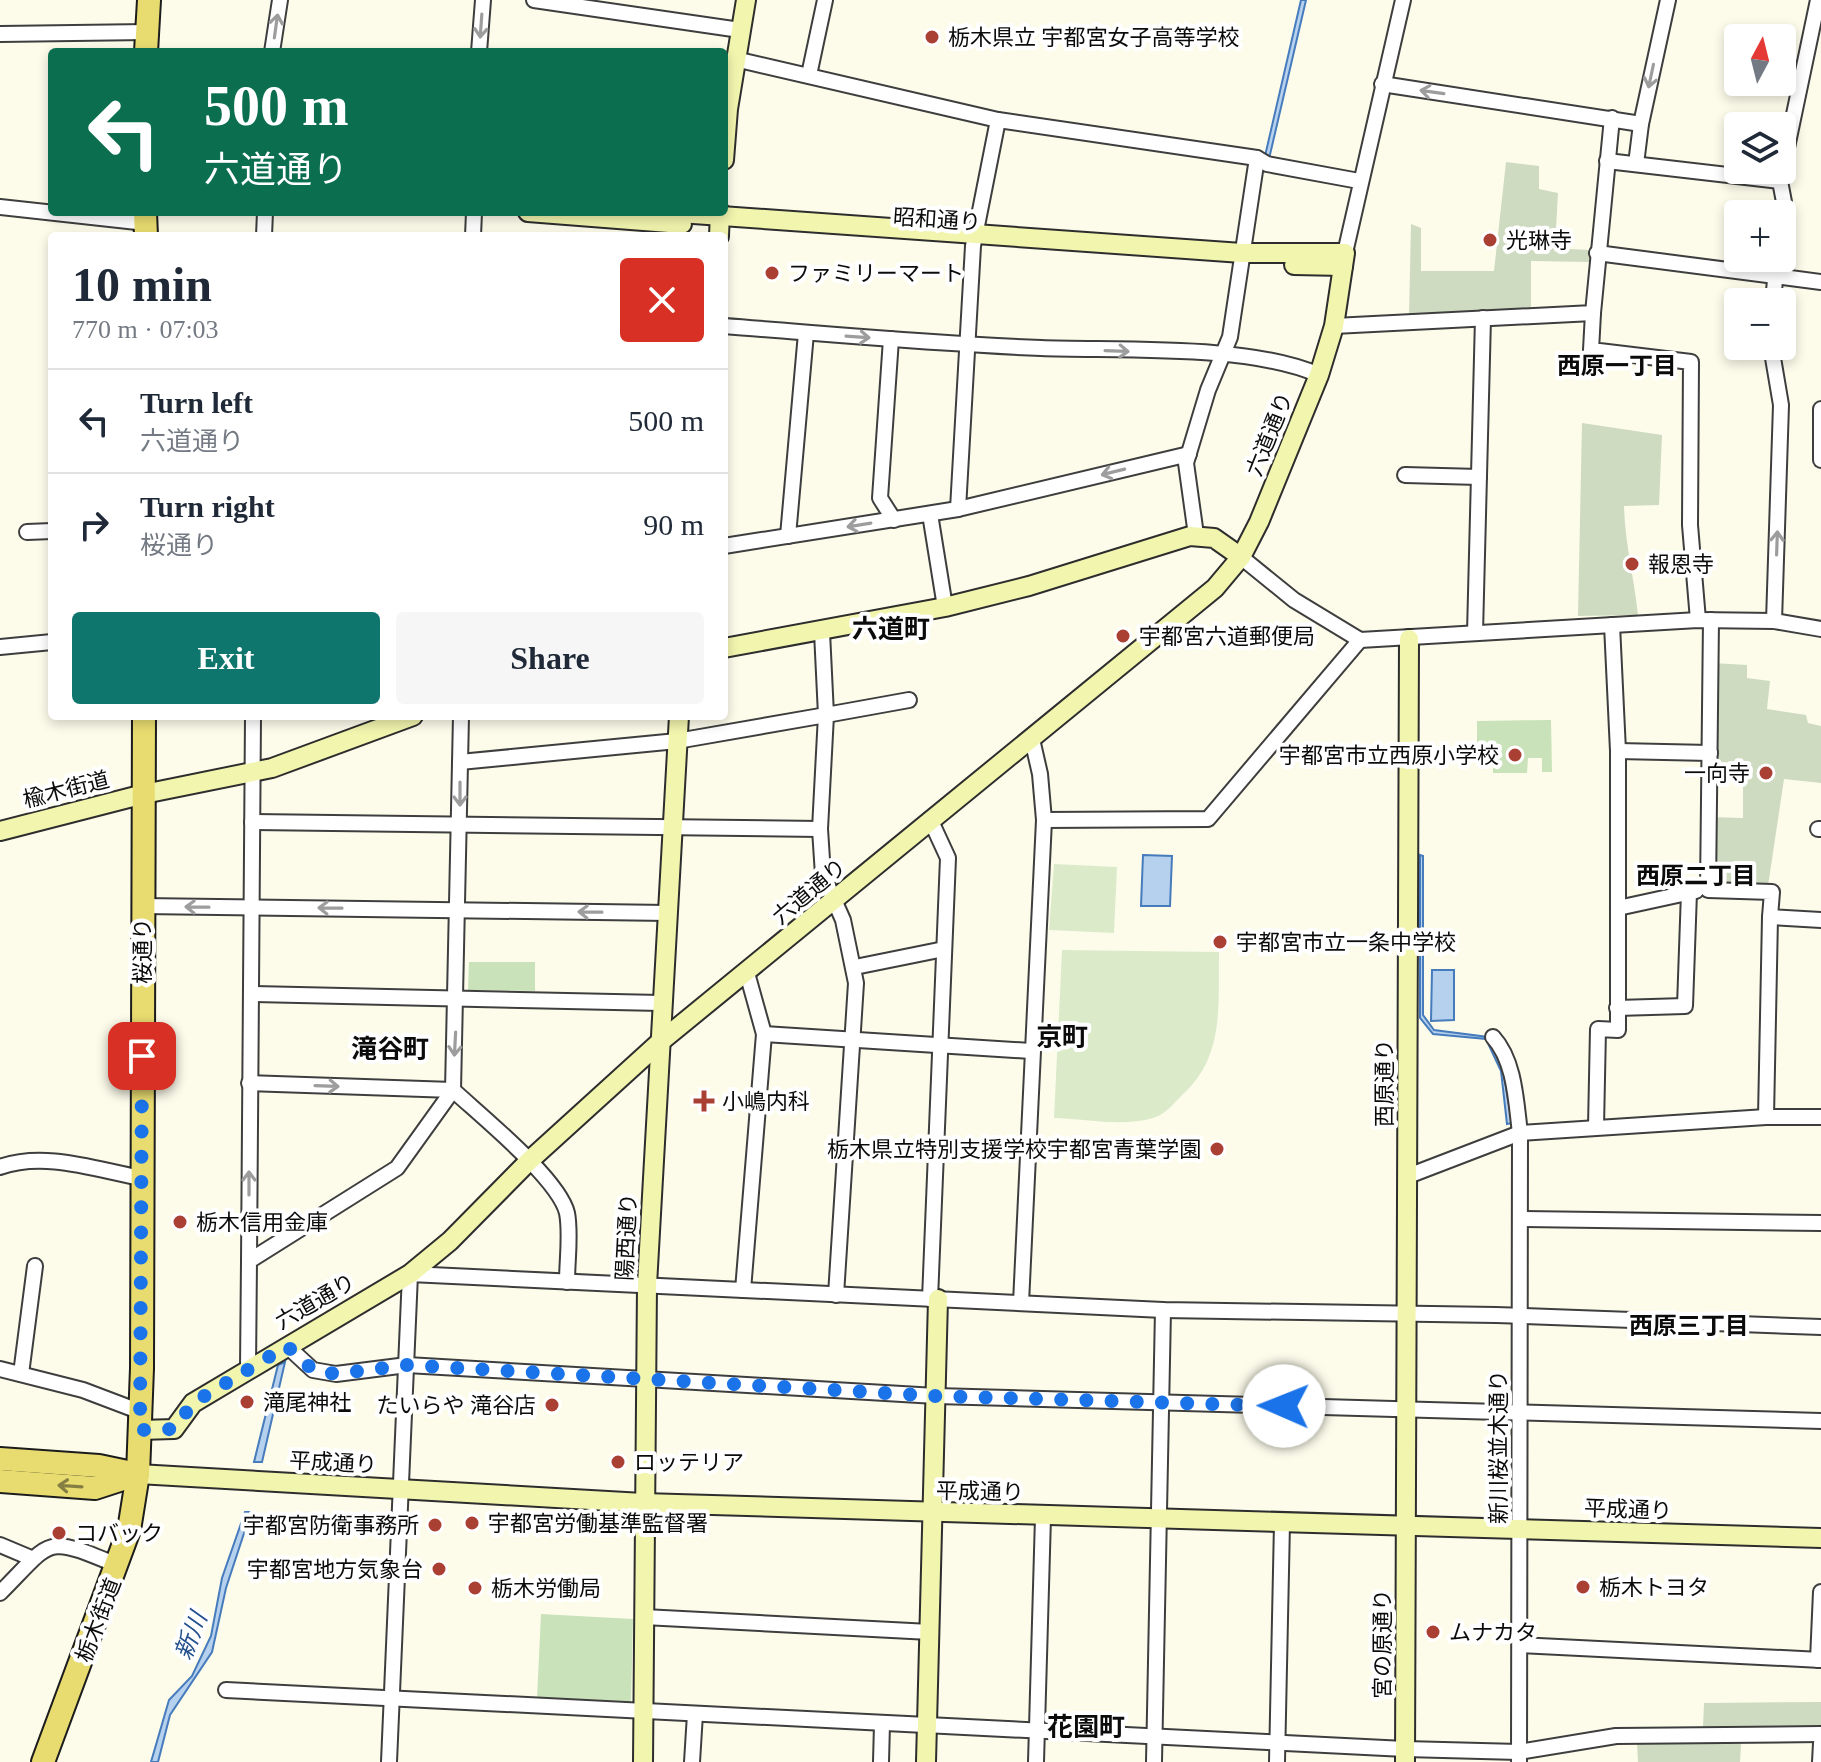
<!DOCTYPE html>
<meta charset="utf-8">
<style>
body{margin:0;font-family:"Times New Roman","Noto Sans JP",serif;background:#f6f6f7;color:#1f2937;height:100vh;display:flex;flex-direction:column;font-size:30px;white-space:nowrap}
*{box-sizing:border-box;margin:0}
p{font-size:26px;color:#747a83}
.icon{flex:none;width:44px;height:44px;fill:none;stroke:currentColor;stroke-width:2;stroke-linecap:round;stroke-linejoin:round}
.map{position:relative;flex:1;overflow:hidden}
.sheet{position:absolute;left:48px;top:232px;width:680px;height:488px;display:flex;flex-direction:column;background:#fff;border-radius:8px;box-shadow:0 4px 12px #0003}
.sheet>*{flex:none}
.hud{position:absolute;left:48px;top:48px;width:680px;height:168px;border-radius:8px;box-shadow:0 4px 12px #0003;background:#0b6e4f;color:#fff;overflow:hidden}
.needle{width:52px;rotate:7deg}
.controls{position:absolute;left:1724px;top:24px;display:grid;gap:16px}
.controls a{display:grid;place-items:center;width:72px;height:72px;border-radius:8px;background:#fff;box-shadow:0 4px 12px #0003;font-size:40px}
.pin{position:absolute;display:grid;place-items:center;width:68px;height:68px;color:#fff;margin:-34px;border-radius:16px;box-shadow:0 4px 12px #0006}
.me{position:absolute;width:88px;margin:-44px;rotate:271deg;stroke-linejoin:round;filter:drop-shadow(0 0 6px #0008)}
.turn{display:flex;align-items:center;gap:28px;height:168px;padding:0 24px;font-size:36px}
.turn .icon{width:104px;height:104px;stroke-width:2.5}
.turn b{display:block;font-size:56px;line-height:68px}
.round{display:grid;place-items:center;flex:none;width:84px;height:84px;border-radius:8px;background:#f6f6f7}
.head{display:flex;align-items:center;justify-content:space-between;height:136px;padding:0 24px}
h1{font-size:48px;font-weight:700;line-height:60px}
.button{display:flex;gap:16px;margin-top:auto;padding:16px 24px}
.button a{flex:1;height:92px;border-radius:8px;background:#0f766e;color:#fff;font-size:32px;font-weight:700;line-height:92px;text-align:center}
.button a+a{background:#f6f6f7;color:#1f2937}
ul{padding:0;list-style:none}
li{display:flex;align-items:center;gap:24px;height:104px;padding:0 24px;border-top:2px solid #e0e1e3}
li div{flex:1}
li b{display:block;font-size:30px}
li em{font-style:normal}
.map>svg:first-child{display:block}
</style>
<div class="map">
<svg width="1821" height="1762" viewBox="0 0 1821 1762">
<rect width="100%" height="100%" fill="#fdfceb"/>
<g fill="#c9e2b9">
<polygon points="1551,720 1552,772 1542,772 1542,758 1528,758 1527,773 1493,773 1493,755 1477,755 1477,721"/>
<polygon points="469,962 535,962 535,991 468,990"/>
<polygon points="541,1614 633,1619 631,1702 537,1699"/>
</g>
<g fill="#cedbc0">
<polygon points="1506,162 1539,166 1539,189 1558,193 1556,229 1569,231 1569,249 1591,250 1590,262 1531,261 1531,309 1409,316 1411,224 1421,228 1421,271 1494,271"/>
<path d="M1582,423L1662,435L1659,505L1624,506C1625,544 1634,577 1638,615L1578,616Z"/>
<polygon points="1713,663 1747,665 1747,678 1770,681 1767,709 1806,715 1808,723 1821,726 1821,783 1784,779 1768,886 1709,883 1710,817 1743,818 1743,770 1711,768"/>
<polygon points="1821,1702 1821,1728 1703,1728 1704,1703"/>
<polygon points="1637,1743 1741,1744 1740,1762 1638,1762"/>
</g>
<g fill="#dbebca">
<polygon points="1054,864 1117,867 1114,933 1049,930"/>
<path d="M1062,950L1219,952C1218,1005 1225,1057 1182,1095C1173,1104 1166,1114 1153,1118C1124,1127 1085,1119 1054,1118Z"/>
</g>
<g fill="#b6d1ee" stroke="#467bbc" stroke-width="2">
<polygon points="1301,0 1306,0 1269,159 1265,156"/>
<polygon points="1143,855 1172,856 1170,906 1141,906"/>
<polygon points="1420,855 1423,856 1423,1015 1434,1030 1488,1037 1503,1070 1512,1123 1507,1124 1501,1071 1486,1039 1433,1034 1420,1018"/>
<polygon points="1432,970 1454,970 1454,1020 1431,1021"/>
<polygon points="285,1362 262,1462 254,1462 278,1365"/>
<polygon points="245,1512 251,1512 226,1588 212,1652 170,1715 158,1762 151,1762 169,1700 192,1676 211,1636 222,1578"/>
</g>
<g fill="none" stroke-linecap="round" stroke-linejoin="round">
<g stroke="#3e3e3e" stroke-width="18">
<g id="street">
<polyline points="534,0 740,30"/>
<polyline points="0,34 147,32"/>
<polyline points="272,52 280,0"/>
<polyline points="479,52 483,0"/>
<polyline points="735,59 998,120 1257,158 1230,337 1208,390 1186,463 1196,535"/>
<polyline points="809,75 825,0"/>
<polyline points="1382,84 1641,124 1668,0"/>
<polyline points="1257,158 1267,164 1359,181"/>
<polyline points="1607,161 1780,181"/>
<polyline points="1636,164 1641,124"/>
<polyline points="0,207 146,223"/>
<polyline points="1782,218 1784,202 1780,181 1818,0"/>
<polyline points="264,236 265,212"/>
<polyline points="473,236 474,212"/>
<polyline points="1345,253 1403,0"/>
<polyline points="1597,253 1821,282"/>
<polyline points="1773,302 1777,258"/>
<polyline points="1593,313 1591,350 1691,362 1690,525 1698,620"/>
<path d="M724,326C830,334 935,344 1041,348C1118,351 1250,344 1319,375"/>
<polyline points="1334,326 1593,313 1612,118"/>
<polyline points="891,339 880,498 894,520"/>
<polyline points="1771,346 1781,405 1774,621"/>
<polyline points="1821,409 1821,460"/>
<polyline points="1405,475 1479,477"/>
<polyline points="958,509 973,246 998,120"/>
<polyline points="930,514 945,607"/>
<polyline points="27,532 52,531"/>
<polyline points="788,536 806,333"/>
<polyline points="724,546 958,509 1189,454"/>
<polyline points="1241,557 1294,600 1360,640 1698,620 1774,621 1821,629"/>
<polyline points="1711,620 1708,890 1772,892 1770,917 1821,920"/>
<polyline points="822,632 826,715 909,700"/>
<polyline points="1475,633 1483,318"/>
<polyline points="0,647 52,642"/>
<polyline points="1618,751 1710,753"/>
<polyline points="460,762 677,741 826,715 820,829 823,875 843,920 856,983 836,1295"/>
<polyline points="1044,820 1208,819 1360,640"/>
<polyline points="252,822 820,829"/>
<polyline points="1818,829 1821,829"/>
<polyline points="142,906 668,913"/>
<polyline points="1618,908 1696,891"/>
<polyline points="855,967 944,949"/>
<polyline points="251,994 661,1003"/>
<polyline points="1617,1008 1685,1006 1689,892"/>
<polyline points="764,1034 1031,1051"/>
<path d="M1493,1037C1515,1061 1516,1102 1520,1133L1519,1762"/>
<path d="M249,1083L453,1090C481,1116 559,1179 567,1213C571,1234 567,1260 567,1282"/>
<polyline points="1766,1117 1770,917"/>
<polyline points="1596,1127 1598,1029 1618,1030 1618,751 1612,625"/>
<path d="M0,1167C45,1151 97,1170 142,1178"/>
<polyline points="1408,1176 1520,1133 1766,1117 1821,1117"/>
<polyline points="1521,1219 1821,1223"/>
<polyline points="249,1261 253,716"/>
<polyline points="743,1290 764,1034 747,973"/>
<polyline points="930,1299 948,858 930,819"/>
<polyline points="1021,1303 1044,820 1040,774 1032,739"/>
<polyline points="287,1346 313,1370 336,1374 407,1365 936,1396 1821,1421"/>
<polyline points="248,1368 249,1261 397,1168 453,1090 461,716"/>
<polyline points="0,1369 83,1390 141,1412"/>
<polyline points="21,1374 35,1266"/>
<polyline points="0,1545 31,1558"/>
<path d="M0,1593C54,1539 43,1534 119,1566"/>
<polyline points="644,1617 930,1632"/>
<polyline points="1521,1645 1821,1660"/>
<polyline points="1818,1660 1821,1592"/>
<polyline points="226,1690 1405,1749 1519,1752 1616,1736 1821,1734"/>
<polyline points="389,1762 410,1274 1163,1310 1496,1315 1821,1327"/>
<polyline points="692,1762 695,1714"/>
<polyline points="881,1762 882,1724"/>
<polyline points="1036,1762 1043,1517"/>
<polyline points="1154,1762 1163,1310"/>
<polyline points="1277,1762 1282,1523"/>
<polyline points="1820,1762 1821,1743"/>
</g>
</g>
<g stroke="#2d2d2d" stroke-width="22">
<g id="secondary">
<polyline points="724,160 728,109 746,0"/>
<polyline points="528,212 682,224"/>
<polyline points="719,236 720,212"/>
<polyline points="1294,265 1343,266"/>
<polyline points="724,648 945,607 1029,586 1190,536 1214,538 1241,557"/>
<polyline points="0,831 144,794 272,768 413,716"/>
<polyline points="140,1430 174,1429 193,1403 410,1274 450,1241 529,1161 660,1042 1215,588 1241,557 1259,522 1319,375 1334,326 1345,253 1242,253 665,212"/>
<polyline points="138,1474 643,1503 1821,1538"/>
<polyline points="643,1762 647,1285 679,716"/>
<polyline points="926,1762 938,1299"/>
<polyline points="1405,1762 1409,639"/>
</g>
</g>
<g stroke="#1c1c1c" stroke-width="26">
<g id="primary">
<polyline points="146,52 149,0"/>
<polyline points="145,212 146,236"/>
<polyline points="0,1459 99,1466 137,1474"/>
<polyline points="0,1481 95,1488 138,1474"/>
<polyline points="43,1762 129,1530 138,1474 142,1368 144,716"/>
</g>
</g>
<use href="#street" stroke="#fff" stroke-width="14"/>
<use href="#secondary" stroke="#f2f5ae" stroke-width="18"/>
<use href="#primary" stroke="#e8dc70" stroke-width="22"/>
</g>
<defs><path id="oneway-shaft" d="M-6 0H5M1.5-3L5.5 0L1.5 3" fill="none" stroke-width="1.6" stroke-linecap="round" stroke-linejoin="round" transform="scale(2)"/></defs>
<g stroke="#9d9d9d">
<use href="#oneway-shaft" transform="translate(276 26) rotate(-82)"/>
<use href="#oneway-shaft" transform="translate(481 26) rotate(94)"/>
<use href="#oneway-shaft" transform="translate(1651 76) rotate(102)"/>
<use href="#oneway-shaft" transform="translate(1432 92) rotate(-172)"/>
<use href="#oneway-shaft" transform="translate(858 337) rotate(4)"/>
<use href="#oneway-shaft" transform="translate(1117 351) rotate(2)"/>
<use href="#oneway-shaft" transform="translate(1113 472) rotate(166)"/>
<use href="#oneway-shaft" transform="translate(859 525) rotate(171)"/>
<use href="#oneway-shaft" transform="translate(1777 543) rotate(-88)"/>
<use href="#oneway-shaft" transform="translate(460 794) rotate(90)"/>
<use href="#oneway-shaft" transform="translate(197 907) rotate(-179)"/>
<use href="#oneway-shaft" transform="translate(330 908) rotate(-179)"/>
<use href="#oneway-shaft" transform="translate(590 912) rotate(-179)"/>
<use href="#oneway-shaft" transform="translate(455 1044) rotate(93)"/>
<use href="#oneway-shaft" transform="translate(327 1086) rotate(2)"/>
<use href="#oneway-shaft" transform="translate(249 1183) rotate(-90)"/>
</g>
<use stroke="#857e43" href="#oneway-shaft" transform="translate(70 1486) rotate(-176)"/>
<g fill="none" stroke-linecap="round" stroke-linejoin="round">
<polyline stroke="#1a73e8" stroke-width="14" stroke-dasharray="0 25.2" points="142,1056 140,1430 174,1429 193,1403 287,1346 313,1370 336,1374 407,1365 936,1396 1284,1406"/>
</g>
<g fill="#aa4034" stroke="#fff" stroke-width="3">
<circle cx="932" cy="37" r="8"/>
<circle cx="1490" cy="240" r="8"/>
<circle cx="772" cy="273" r="8"/>
<circle cx="1632" cy="564" r="8"/>
<circle cx="1123" cy="636" r="8"/>
<circle cx="1515" cy="755" r="8"/>
<circle cx="1766" cy="773" r="8"/>
<circle cx="1220" cy="942" r="8"/>
<path d="M700 1089h8v8h8v8h-8v8h-8v-8h-8v-8h8z"/>
<circle cx="1217" cy="1149" r="8"/>
<circle cx="180" cy="1222" r="8"/>
<circle cx="247" cy="1402" r="8"/>
<circle cx="552" cy="1405" r="8"/>
<circle cx="618" cy="1462" r="8"/>
<circle cx="472" cy="1523" r="8"/>
<circle cx="435" cy="1525" r="8"/>
<circle cx="59" cy="1533" r="8"/>
<circle cx="439" cy="1569" r="8"/>
<circle cx="1583" cy="1587" r="8"/>
<circle cx="475" cy="1588" r="8"/>
<circle cx="1433" cy="1632" r="8"/>
</g>
<g text-anchor="middle" stroke-width="8" stroke-linejoin="round" paint-order="stroke">
<g font-size="22" fill="#0b0b0b" stroke="#fff" text-anchor="start">
<text x="948" y="45">栃木県立 宇都宮女子高等学校</text>
<text x="1506" y="248">光琳寺</text>
<text x="788" y="281">ファミリーマート</text>
<text x="1648" y="572">報恩寺</text>
<text x="1139" y="644">宇都宮六道郵便局</text>
<text x="1499" y="763" text-anchor="end">宇都宮市立西原小学校</text>
<text x="1750" y="781" text-anchor="end">一向寺</text>
<text x="1236" y="950">宇都宮市立一条中学校</text>
<text x="722" y="1109">小嶋内科</text>
<text x="1201" y="1157" text-anchor="end">栃木県立特別支援学校宇都宮青葉学園</text>
<text x="196" y="1230">栃木信用金庫</text>
<text x="263" y="1410">滝尾神社</text>
<text x="536" y="1413" text-anchor="end">たいらや 滝谷店</text>
<text x="634" y="1470">ロッテリア</text>
<text x="488" y="1531">宇都宮労働基準監督署</text>
<text x="419" y="1533" text-anchor="end">宇都宮防衛事務所</text>
<text x="75" y="1541">コバック</text>
<text x="423" y="1577" text-anchor="end">宇都宮地方気象台</text>
<text x="1599" y="1595">栃木トヨタ</text>
<text x="491" y="1596">栃木労働局</text>
<text x="1449" y="1640">ムナカタ</text>
</g>
<g font-size="22" fill="#0b0b0b" stroke="#fff">
<text transform="translate(937 219) rotate(4)" y="8">昭和通り</text>
<text transform="translate(1269 434) rotate(-68)" y="8">六道通り</text>
<text transform="translate(66 789) rotate(-14)" y="8">楡木街道</text>
<text transform="translate(809 891) rotate(-40)" y="8">六道通り</text>
<text transform="translate(142 951) rotate(-90)" y="8">桜通り</text>
<text transform="translate(1384 1083) rotate(-90)" y="8">西原通り</text>
<text transform="translate(626 1237) rotate(-87)" y="8">陽西通り</text>
<text transform="translate(315 1301) rotate(-30)" y="8">六道通り</text>
<text transform="translate(1498 1447) rotate(-90)" y="8">新川桜並木通り</text>
<text transform="translate(333 1462) rotate(3)" y="8">平成通り</text>
<text transform="translate(980 1491) rotate(1)" y="8">平成通り</text>
<text transform="translate(1628 1509) rotate(2)" y="8">平成通り</text>
<text transform="translate(98 1620) rotate(-69)" y="8">栃木街道</text>
<text transform="translate(1382 1644) rotate(-90)" y="8">宮の原通り</text>
</g>
<g font-size="24" font-weight="bold" fill="#0b0b0b" stroke="#fff">
<text x="1617" y="374">西原一丁目</text>
<text x="1696" y="884">西原二丁目</text>
<text x="1689" y="1334">西原三丁目</text>
</g>
<g font-size="24" font-style="italic" fill="#24508d" stroke="#fff">
<text transform="translate(191 1636) rotate(-69)" y="8">新川</text>
</g>
<g font-size="26" font-weight="bold" fill="#0b0b0b" stroke="#fff">
<text x="891" y="638">六道町</text>
<text x="1062" y="1046">京町</text>
<text x="390" y="1058">滝谷町</text>
<text x="1086" y="1736">花園町</text>
</g>
</g>
</svg>
<div class="controls">
<a><svg class="needle" viewBox="-14 -14 28 28"><path d="M0-13l5 13h-10z" fill="#e53935"/><path d="M0 13l5-13h-10z" fill="#747a83"/></svg></a>
<a><svg class="icon" aria-label="layers" viewBox="0 0 24 24"><path d="M12 4l9 5-9 5-9-5zM3 14l9 5 9-5"/></svg></a>
<a>+</a>
<a>−</a>
</div>
<div class="pin" style="left:142px;top:1056px;background:#d93025"><svg class="icon" aria-label="arrive" viewBox="0 0 24 24"><path d="M6 21V4h12l-3 4 3 4H6"/></svg></div>
<svg class="me" style="left:1284px;top:1406px" viewBox="-20 -20 40 40"><circle r="19" fill="#fff"/><path d="M0-13L10 11 0 6-10 11z" fill="#1a73e8"/></svg>
<div class="hud">
<div class="turn"><svg class="icon" aria-label="left" viewBox="0 0 24 24"><path d="M17 20v-9H6M10 6l-5 5 5 5"/></svg><div><b>500 m</b>六道通り</div></div>
</div>
<section class="sheet">
<div class="head"><div><h1>10 min</h1><p>770 m · 07:03</p></div><a class="round" style="background:#d93025;color:#fff"><svg class="icon" aria-label="close" viewBox="0 0 24 24"><path d="M6 6l12 12M18 6L6 18"/></svg></a></div>
<ul>
<li><svg class="icon" aria-label="left" viewBox="0 0 24 24"><path d="M17 20v-9H6M10 6l-5 5 5 5"/></svg><div><b>Turn left</b><p>六道通り</p></div><em>500 m</em></li>
<li><svg class="icon" aria-label="right" viewBox="0 0 24 24"><path d="M7 20v-9h11M14 6l5 5-5 5"/></svg><div><b>Turn right</b><p>桜通り</p></div><em>90 m</em></li>
</ul>
<div class="button"><a>Exit</a><a>Share</a></div>
</section>
</div>
